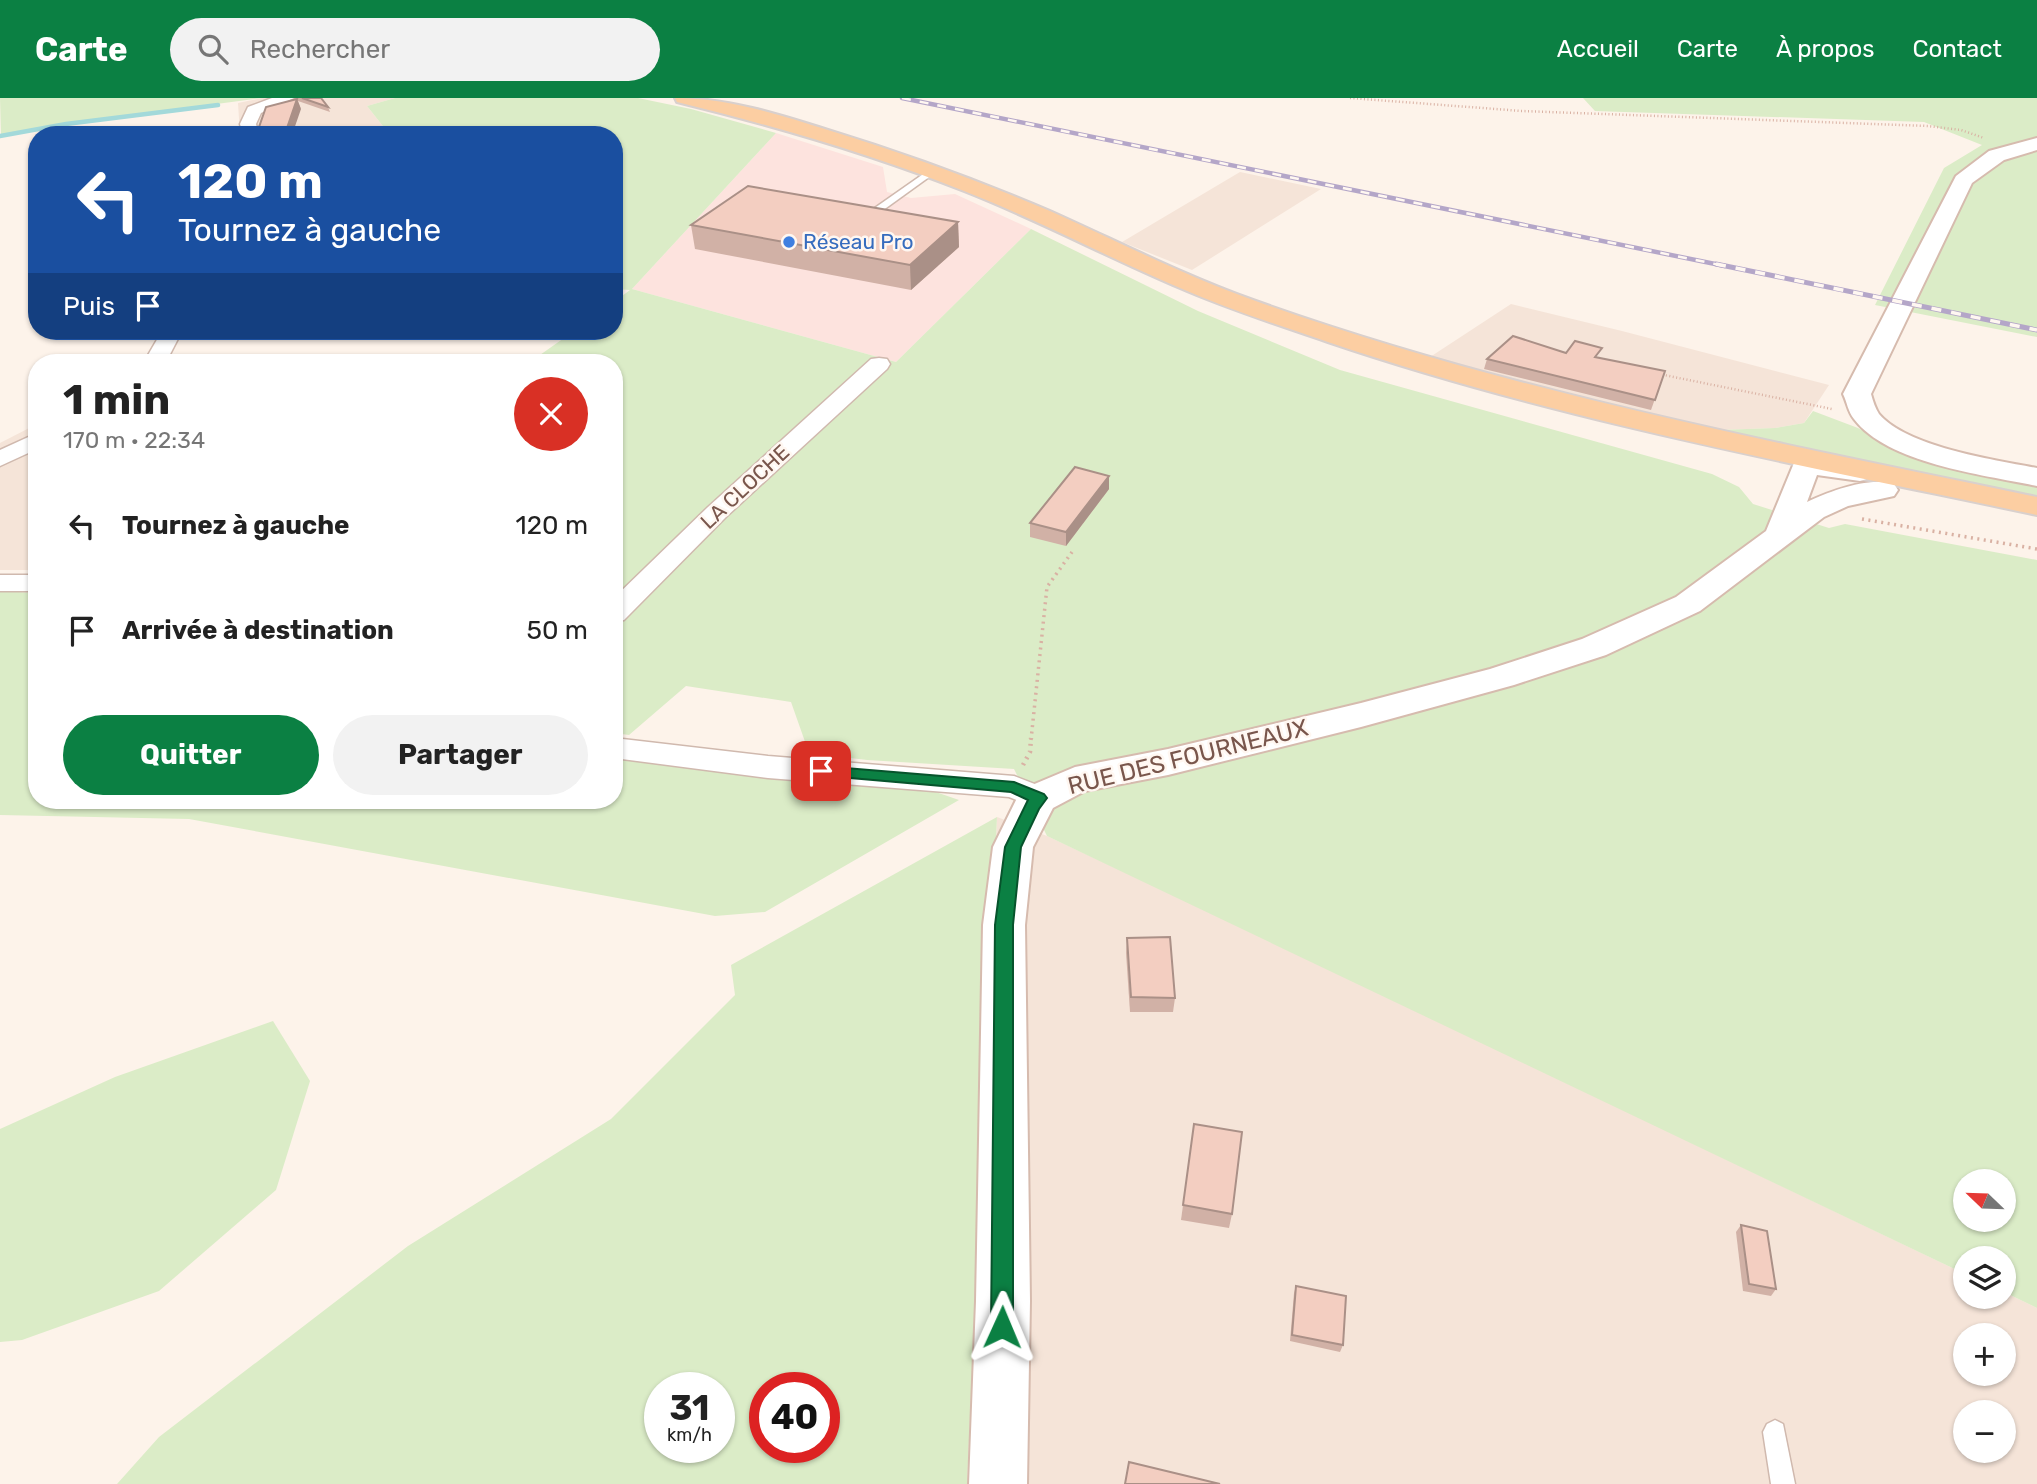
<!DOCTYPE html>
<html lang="fr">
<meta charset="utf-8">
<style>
body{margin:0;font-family:Rubik,sans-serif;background:#f2f2f2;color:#222;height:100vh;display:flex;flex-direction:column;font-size:26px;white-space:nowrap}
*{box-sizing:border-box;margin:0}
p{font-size:23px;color:#767676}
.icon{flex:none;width:38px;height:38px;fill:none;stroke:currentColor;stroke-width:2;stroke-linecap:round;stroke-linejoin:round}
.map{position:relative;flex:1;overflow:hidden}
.side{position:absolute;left:28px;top:256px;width:595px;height:455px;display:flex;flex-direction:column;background:#fff;border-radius:28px;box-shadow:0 2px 5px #0004}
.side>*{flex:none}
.banner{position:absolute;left:28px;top:28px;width:595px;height:214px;border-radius:28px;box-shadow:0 2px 5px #0004;background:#1a4fa0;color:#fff;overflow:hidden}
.needle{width:46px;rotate:293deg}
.tools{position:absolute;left:1953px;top:1071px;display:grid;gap:14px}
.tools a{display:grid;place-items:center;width:63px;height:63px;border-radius:50%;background:#fff;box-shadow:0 2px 5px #0004;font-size:35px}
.speed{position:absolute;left:644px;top:1274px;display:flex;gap:14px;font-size:35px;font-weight:700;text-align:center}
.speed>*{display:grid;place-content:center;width:91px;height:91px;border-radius:50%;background:#fff;box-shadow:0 2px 5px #0004;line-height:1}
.speed small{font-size:18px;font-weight:400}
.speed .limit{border:10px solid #d22;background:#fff;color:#111}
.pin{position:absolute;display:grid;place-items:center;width:60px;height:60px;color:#fff;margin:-30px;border-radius:14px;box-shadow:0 4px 10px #0006}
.me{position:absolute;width:77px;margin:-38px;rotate:1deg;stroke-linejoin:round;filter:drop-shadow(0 0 5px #0008)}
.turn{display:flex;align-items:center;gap:24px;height:147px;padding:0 35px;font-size:32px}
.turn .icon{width:91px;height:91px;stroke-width:2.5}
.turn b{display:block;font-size:49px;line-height:60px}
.then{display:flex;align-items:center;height:66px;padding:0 35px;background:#0003;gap:14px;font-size:26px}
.round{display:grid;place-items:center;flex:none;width:74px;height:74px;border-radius:37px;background:#f2f2f2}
.head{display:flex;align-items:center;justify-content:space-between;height:119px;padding:0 35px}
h1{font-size:42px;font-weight:700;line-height:52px}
.button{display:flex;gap:14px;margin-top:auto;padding:14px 35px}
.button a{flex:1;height:80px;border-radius:42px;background:#0b8043;color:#fff;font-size:28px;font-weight:700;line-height:80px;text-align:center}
.button a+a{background:#f2f2f2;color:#222}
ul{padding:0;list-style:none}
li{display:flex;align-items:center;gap:21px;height:105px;padding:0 35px}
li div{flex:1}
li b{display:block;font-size:26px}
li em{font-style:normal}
header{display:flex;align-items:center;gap:42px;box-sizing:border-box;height:98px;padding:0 35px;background:#0b8043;color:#fff}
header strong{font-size:33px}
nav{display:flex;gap:38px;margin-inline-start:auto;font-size:24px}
.search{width:490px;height:63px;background:#f2f2f2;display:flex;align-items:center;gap:18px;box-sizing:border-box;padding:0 24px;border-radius:38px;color:#767676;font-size:26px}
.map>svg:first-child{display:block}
</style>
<header>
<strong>Carte</strong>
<div class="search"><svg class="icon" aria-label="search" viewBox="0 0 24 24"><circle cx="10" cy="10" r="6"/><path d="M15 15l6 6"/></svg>Rechercher</div>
<nav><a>Accueil</a><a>Carte</a><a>À propos</a><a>Contact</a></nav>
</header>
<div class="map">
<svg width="2037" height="1386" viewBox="0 0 2037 1386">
<rect width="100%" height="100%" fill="#fdf3ea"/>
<g fill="#f5e4d8" fill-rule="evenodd">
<polygon points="262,0 395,0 367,8 390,37 240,37 238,5"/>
<polygon points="1240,74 1321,91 1192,172 1122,144"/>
<polygon points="1511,206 1622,233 1829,287 1804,325 1775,330 1719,332 1427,261"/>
<polygon points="37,326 37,472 0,472 0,345"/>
<path d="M997,719L1047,738L1242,829L1965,1176V1199H2004V1194L2037,1210V1386H967ZM1965,1237H2004V1276H1965ZM1965,1314H2004V1353H1965Z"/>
</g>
<polygon fill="#fde3de" points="776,35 883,69 887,94 911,100 955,96 1031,131 896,264 632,191"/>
<g fill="#dbecc7" fill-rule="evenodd">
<polygon points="0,0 262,0 66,26 1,38"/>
<path d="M395,0H638L691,11L776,35L632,191L896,264L1031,131L1198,213L1340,272L1712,376L1739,389L1753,406L1829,430L1845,426L2037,462V1210L2004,1194V1160H1965V1176L1047,738L1014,671L867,662L809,655L791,604L686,588L629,637L614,635V264H530L574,233H614V204L630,192L614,191V37H390L367,8ZM1965,1083H2004V1122H1965Z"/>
<polygon points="1583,0 2037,0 2037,239 1875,207 1944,70 1982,47 1924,24 1595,13"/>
<polygon points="1813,313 1858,330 1908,355 2037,387 2037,399 1719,332 1775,330 1804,325"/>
<polygon points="0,493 37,495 37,702 614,702 614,659 930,692 959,702 765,814 715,818 189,721 0,717"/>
<path d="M997,719L967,1386H117L159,1339L408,1148L611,1021L735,897L731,867ZM660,1290H719V1349H660ZM765,1290H824V1349H765Z"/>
<polygon points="273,923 310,983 276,1092 159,1193 22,1242 0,1244 0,1031 115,979"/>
</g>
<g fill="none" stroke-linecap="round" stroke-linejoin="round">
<polyline stroke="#a3d9da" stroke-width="4.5" points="0,38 66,26 218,7"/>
<g stroke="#d0b9ae" stroke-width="3">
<g id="lane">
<polygon points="929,72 936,74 875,118 869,118 869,114"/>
<polygon points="1775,1322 1783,1326 1795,1386 1771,1386 1763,1334 1767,1326"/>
</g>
</g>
<g stroke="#d0b9ae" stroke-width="3">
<g id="street">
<polygon points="272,0 294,0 261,15 256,26 259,37 243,37 240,26 248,9"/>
<polygon points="162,233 182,233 166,264 144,264"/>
<polygon points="879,260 887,261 890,266 887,271 726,419 624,522 614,524 614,500 708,409 871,261"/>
<polygon points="37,335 37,351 0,368 0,352"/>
<rect x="0" y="477" width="37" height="16"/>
<polygon points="614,640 768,658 1014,678 1050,692 1055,700 1050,708 1039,711 1009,699 768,680 614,660"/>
</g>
</g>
<g stroke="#d6bbae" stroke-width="4">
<g id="secondary">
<path d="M2037,40V52L2004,62L1972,85L1871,296C1873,303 1875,310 1879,316C1907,349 1995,362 2037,370V388C1985,377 1888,366 1854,321C1848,314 1847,304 1843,296L1956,78L1989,53Z"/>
<path d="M1821,358L1870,368L1875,374L1870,380L1860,383L1817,377L1807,404C1831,393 1867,379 1894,386L1898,392L1894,398L1848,408L1824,419L1700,513L1606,557L1514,587L1361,629L1168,677L1085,693L1053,710L1033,749L1025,827L1030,1203L1027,1386H969L976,1203L983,827L993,749L1018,698L1025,690L1075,669L1168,651L1361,605L1490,571L1582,541L1676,499L1766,433L1794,365Z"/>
</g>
</g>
<g stroke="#d9d0cd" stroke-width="4">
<path id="primary" d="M675,0C727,0 778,16 828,32C903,55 977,82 1050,113C1117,143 1183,177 1253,202C1507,293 1773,344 2037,399V417C1800,367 1558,322 1328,244C1278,227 1228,211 1180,190C1107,159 1038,122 964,93C871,56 775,28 677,4Z"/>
</g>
<g stroke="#d9b1a3" stroke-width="2.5" stroke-dasharray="1 2.5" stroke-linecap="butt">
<polyline points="1350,0 1522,13 1928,28 1961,32 1984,40"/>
<polyline points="1659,276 1832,311"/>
</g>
<g stroke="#d9b1a3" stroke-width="3.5" stroke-dasharray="2 4.5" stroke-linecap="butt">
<polyline points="1862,421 2037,451"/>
<polyline points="1031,642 1047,489 1072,454"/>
</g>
<polyline stroke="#d9b1a3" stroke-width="4.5" stroke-dasharray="2 5" stroke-linecap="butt" points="1023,667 1030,654 1031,640"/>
<use href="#lane" fill="#fff" fill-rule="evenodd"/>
<use href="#street" fill="#fff" fill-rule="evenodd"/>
<use href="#secondary" fill="#fff" fill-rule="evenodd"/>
<use href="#primary" fill="#fccea2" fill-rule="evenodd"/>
<g stroke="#b4a6c8" stroke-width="4.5">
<polyline id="rail-far1" points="902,0 1725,168"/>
</g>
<g stroke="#b4a6c8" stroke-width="5">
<polyline id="rail" points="1716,166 2037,232"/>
</g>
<use href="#rail-far1" stroke="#fff7f1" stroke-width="2.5" stroke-dasharray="9" stroke-linecap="butt"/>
<use href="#rail" stroke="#fff7f1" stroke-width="3.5" stroke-dasharray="10" stroke-linecap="butt"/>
</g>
<g fill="#d1b1a6">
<polygon points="294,0 321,0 328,9 330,14 298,3 301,11"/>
<polygon points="958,124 959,149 911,192 695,151 691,127"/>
<polygon points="1566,255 1665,273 1651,312 1484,271 1487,261"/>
<polygon points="1109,378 1109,391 1066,448 1030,439 1030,425"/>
<polygon points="1127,840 1175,900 1173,914 1130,914 1126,855"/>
<polygon points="1194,1026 1232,1116 1229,1130 1181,1122"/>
<polygon points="1741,1127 1776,1191 1771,1198 1743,1193 1736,1134"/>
<polygon points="1296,1188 1343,1247 1340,1254 1290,1243 1294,1195"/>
</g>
<g fill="#aa9087">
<polygon points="297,1 301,11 292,37 259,37 258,32"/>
<polygon points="958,124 959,149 911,192 910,167"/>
<polygon points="1109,378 1109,391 1066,448 1066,434"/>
</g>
<g fill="#f3cec1" stroke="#aa9087" stroke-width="2">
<polygon points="302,0 321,0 328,9"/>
<polygon points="297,1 287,30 258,32 266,9"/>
<polygon points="748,88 958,124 910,167 691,127"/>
<polygon points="1513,238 1566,255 1575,243 1602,250 1595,259 1665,273 1655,302 1487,261"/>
<polygon points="1075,369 1109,378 1066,434 1030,425"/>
<polygon points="1170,839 1175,900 1131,899 1127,840"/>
<polygon points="1194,1026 1242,1034 1232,1116 1183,1107"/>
<polygon points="1741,1127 1767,1133 1776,1191 1749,1186"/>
<polygon points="1296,1188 1346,1198 1343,1247 1292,1237"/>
<polygon points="1129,1364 1220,1386 1125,1386"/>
</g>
<polygon fill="#0b8043" stroke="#07532c" stroke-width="2" points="821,668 1014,684 1044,696 1047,700 1039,711 1021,749 1013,827 1013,1229 1010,1237 1002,1240 994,1237 991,1229 995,827 1005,749 1028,702 1011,694 816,677 814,673 816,670"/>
<circle fill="#3f7fe0" stroke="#fff7f1" stroke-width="2.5" cx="789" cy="144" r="7"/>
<g text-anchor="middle" stroke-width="5" stroke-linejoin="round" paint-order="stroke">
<g font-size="21" fill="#366cbe" stroke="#fff7f1" text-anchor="start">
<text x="803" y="151">Réseau Pro</text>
</g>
<g font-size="21" fill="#79564c" stroke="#fff7f1">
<text transform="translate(745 389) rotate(-43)" y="7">LA CLOCHE</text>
</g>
<g font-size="24" fill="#79564c" stroke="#fff7f1">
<text transform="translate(1188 659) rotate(-14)" y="8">RUE DES FOURNEAUX</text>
</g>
</g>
</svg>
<div class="tools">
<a><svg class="needle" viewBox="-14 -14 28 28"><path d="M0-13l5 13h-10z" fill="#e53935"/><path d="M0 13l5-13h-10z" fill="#767676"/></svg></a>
<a><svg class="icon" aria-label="layers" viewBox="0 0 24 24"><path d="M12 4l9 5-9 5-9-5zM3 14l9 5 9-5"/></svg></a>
<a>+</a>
<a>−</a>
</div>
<div class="speed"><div>31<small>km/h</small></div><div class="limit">40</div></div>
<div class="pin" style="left:821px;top:673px;background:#d93025"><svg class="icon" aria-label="arrive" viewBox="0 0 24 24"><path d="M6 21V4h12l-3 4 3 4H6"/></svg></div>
<svg class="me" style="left:1002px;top:1229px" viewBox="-20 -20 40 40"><path d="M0-17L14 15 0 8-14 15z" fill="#0b8043" stroke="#fff" stroke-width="4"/></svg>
<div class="banner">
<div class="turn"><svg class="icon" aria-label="left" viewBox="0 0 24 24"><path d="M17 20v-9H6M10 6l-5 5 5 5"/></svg><div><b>120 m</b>Tournez à gauche</div></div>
<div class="then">Puis<svg class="icon" aria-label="arrive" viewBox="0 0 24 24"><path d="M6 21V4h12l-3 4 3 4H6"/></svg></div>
</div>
<section class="side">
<div class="head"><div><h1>1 min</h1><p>170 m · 22:34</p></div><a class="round" style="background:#d93025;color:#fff"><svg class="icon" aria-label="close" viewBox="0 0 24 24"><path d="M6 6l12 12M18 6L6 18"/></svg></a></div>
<ul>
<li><svg class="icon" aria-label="left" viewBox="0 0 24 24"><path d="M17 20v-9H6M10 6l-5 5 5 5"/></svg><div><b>Tournez à gauche</b></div><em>120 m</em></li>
<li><svg class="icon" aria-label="arrive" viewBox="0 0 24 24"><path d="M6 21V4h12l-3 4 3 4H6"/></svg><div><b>Arrivée à destination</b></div><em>50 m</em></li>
</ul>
<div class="button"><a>Quitter</a><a>Partager</a></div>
</section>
</div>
